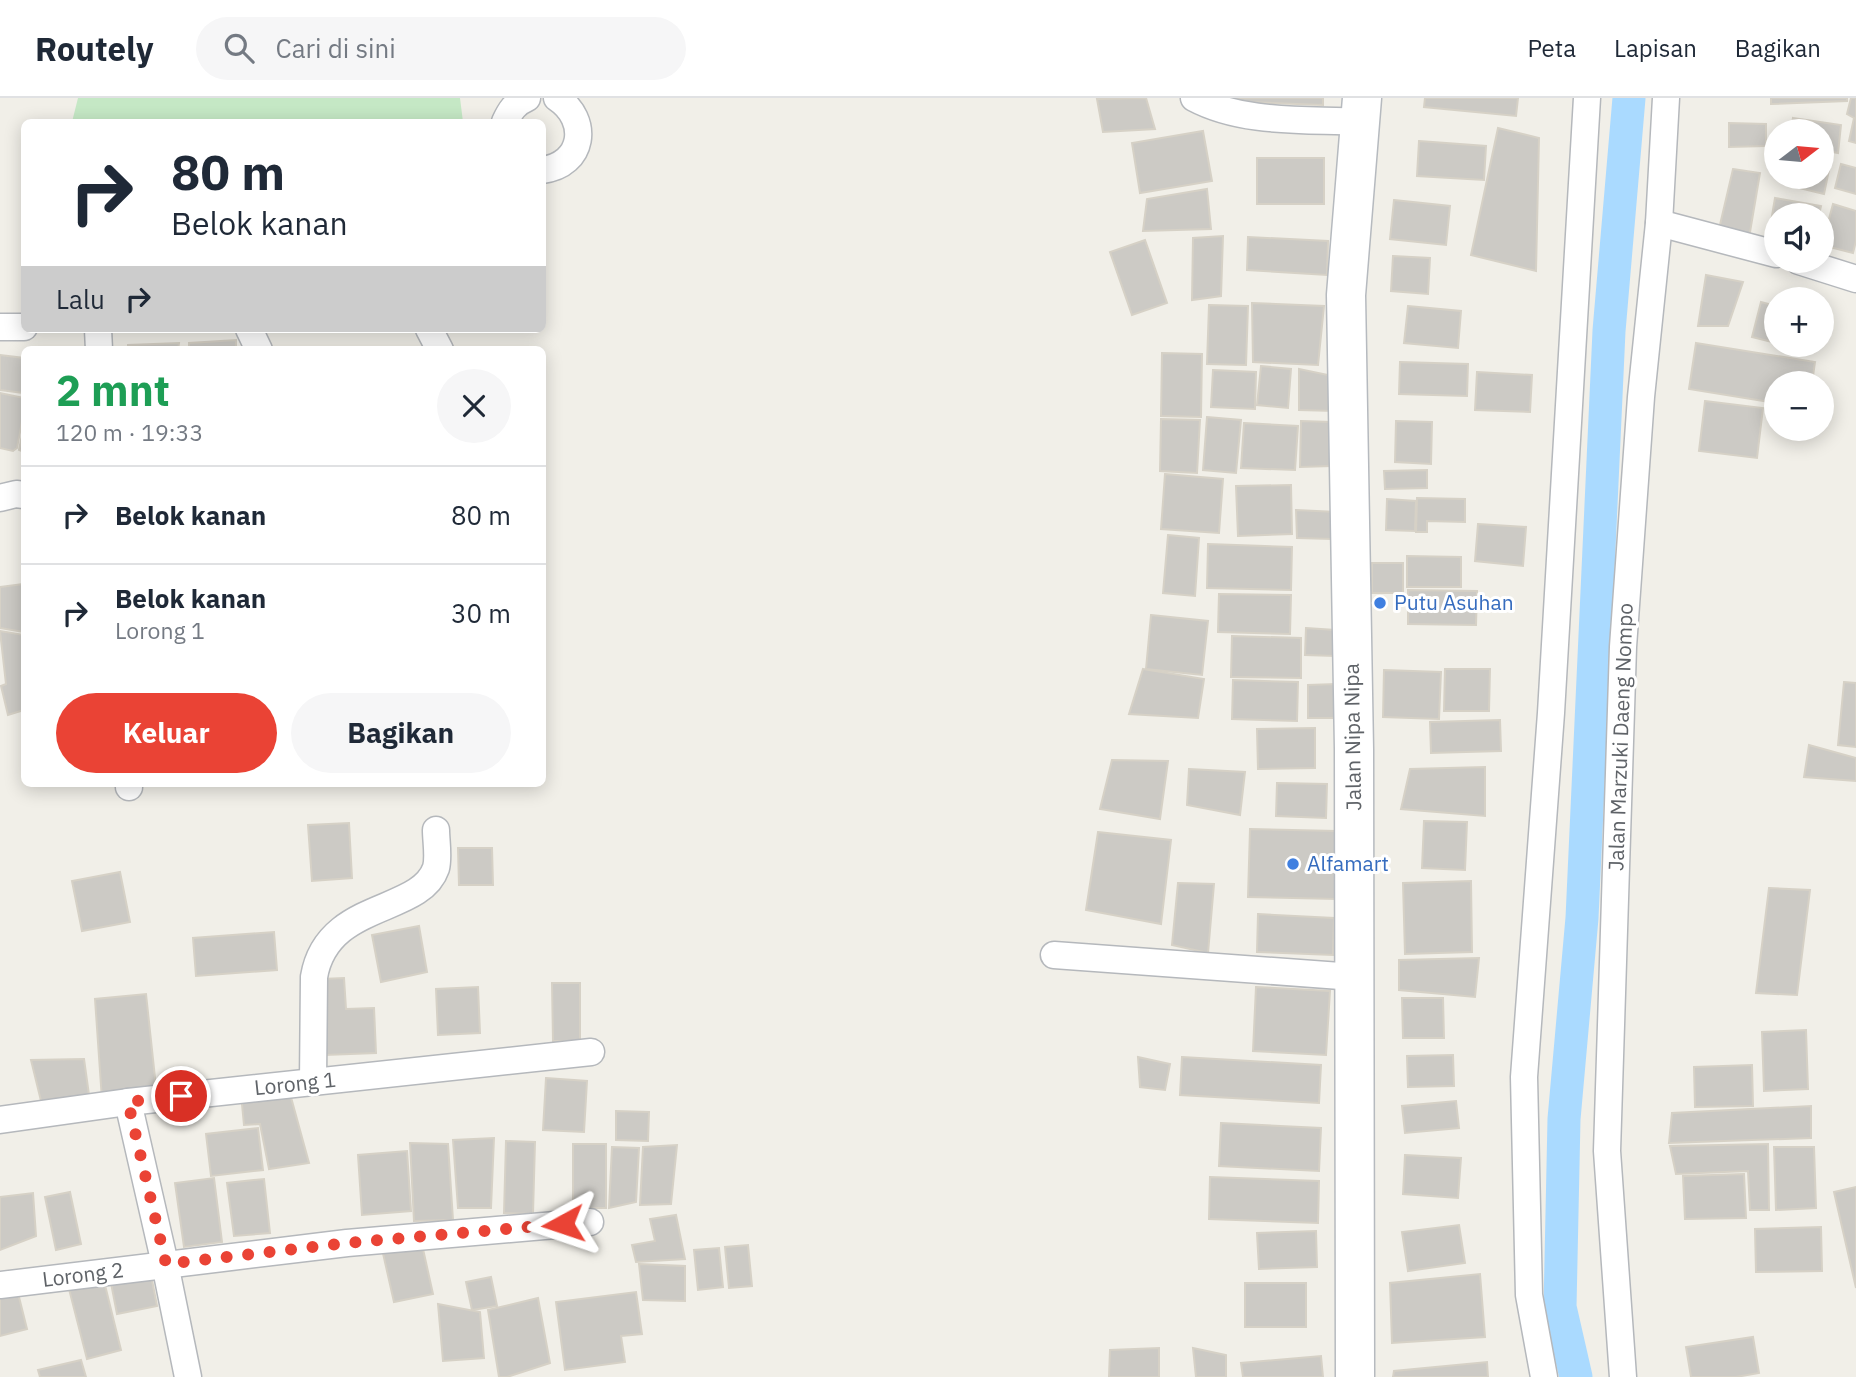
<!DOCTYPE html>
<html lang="id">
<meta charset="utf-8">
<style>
body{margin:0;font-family:"IBM Plex Sans",sans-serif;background:#f6f6f7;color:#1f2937;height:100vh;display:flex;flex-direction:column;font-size:26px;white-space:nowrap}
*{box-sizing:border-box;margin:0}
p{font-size:23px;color:#747a83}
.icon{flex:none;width:38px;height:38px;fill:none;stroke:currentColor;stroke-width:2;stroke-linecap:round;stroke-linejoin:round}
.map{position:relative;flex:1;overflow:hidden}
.drawer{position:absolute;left:21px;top:248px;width:525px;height:441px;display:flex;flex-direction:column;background:#fff;border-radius:10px;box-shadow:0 4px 18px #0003}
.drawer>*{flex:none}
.top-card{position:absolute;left:21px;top:21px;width:525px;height:214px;border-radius:10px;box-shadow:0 4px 18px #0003;background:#fff;color:#1f2937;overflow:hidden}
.needle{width:46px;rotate:74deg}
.controls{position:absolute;left:1764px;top:21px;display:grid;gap:14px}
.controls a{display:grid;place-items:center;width:70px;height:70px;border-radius:50%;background:#fff;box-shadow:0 4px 18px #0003;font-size:35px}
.pin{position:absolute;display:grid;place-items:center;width:60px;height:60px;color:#fff;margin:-30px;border:4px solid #fff;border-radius:50%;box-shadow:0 2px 7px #0007}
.me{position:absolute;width:77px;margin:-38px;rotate:265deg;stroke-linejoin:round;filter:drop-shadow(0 0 5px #0008)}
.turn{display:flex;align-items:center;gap:24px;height:147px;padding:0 35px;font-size:32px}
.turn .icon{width:91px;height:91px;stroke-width:2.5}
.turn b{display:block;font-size:49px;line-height:60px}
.then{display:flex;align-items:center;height:66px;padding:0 35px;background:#0003;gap:14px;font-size:26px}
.round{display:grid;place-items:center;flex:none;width:74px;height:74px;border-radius:37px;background:#f6f6f7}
.summary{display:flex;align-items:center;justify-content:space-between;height:119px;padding:0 35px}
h1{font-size:42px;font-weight:800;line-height:52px;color:#1e9e55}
.button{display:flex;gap:14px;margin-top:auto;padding:14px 35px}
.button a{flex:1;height:80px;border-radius:42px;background:#ea4335;color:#fff;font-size:28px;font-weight:800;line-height:80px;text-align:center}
.button a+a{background:#f6f6f7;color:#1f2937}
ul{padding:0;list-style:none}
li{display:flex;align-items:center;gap:21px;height:98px;padding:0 35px;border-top:2px solid #e0e1e3}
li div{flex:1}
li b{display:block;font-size:26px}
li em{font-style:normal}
header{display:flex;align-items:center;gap:42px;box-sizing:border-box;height:98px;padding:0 35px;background:#fff;border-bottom:2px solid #e0e1e3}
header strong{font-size:33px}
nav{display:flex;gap:38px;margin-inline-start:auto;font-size:24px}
.search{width:490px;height:63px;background:#f6f6f7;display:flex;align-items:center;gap:18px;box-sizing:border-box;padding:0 24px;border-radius:38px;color:#747a83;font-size:26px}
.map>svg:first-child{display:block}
</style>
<header>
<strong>Routely</strong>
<div class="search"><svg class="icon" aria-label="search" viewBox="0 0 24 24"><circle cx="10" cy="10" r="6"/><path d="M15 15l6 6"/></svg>Cari di sini</div>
<nav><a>Peta</a><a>Lapisan</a><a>Bagikan</a></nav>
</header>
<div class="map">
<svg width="1856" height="1279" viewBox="0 0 1856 1279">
<rect width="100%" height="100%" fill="#f1efe8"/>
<polygon fill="#c5e8c5" points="78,0 460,0 463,24 72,24"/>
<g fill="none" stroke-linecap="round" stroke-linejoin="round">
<polyline stroke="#aadaff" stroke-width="33" points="1576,1279 1560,1209 1564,1021 1582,820 1609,233 1629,0"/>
</g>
<g fill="#cccac5" stroke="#d6d1c6" stroke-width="2">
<polygon points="1146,0 1155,31 1103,34 1097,1"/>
<polygon points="1221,0 1323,0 1323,7 1221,3"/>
<polygon points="1425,0 1518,0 1516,18 1424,9"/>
<polygon points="1771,0 1847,0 1847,3 1771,6"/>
<polygon points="1851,0 1856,0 1856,45 1849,43 1854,20 1847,16"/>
<polygon points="1793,20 1841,27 1838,55 1822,52 1822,33 1791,33"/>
<polygon points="1729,25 1766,26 1766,48 1729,49"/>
<polygon points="1498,30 1539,40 1536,173 1471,157"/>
<polygon points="1203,33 1212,83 1140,95 1132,45"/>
<polygon points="1419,43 1486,48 1484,82 1417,78"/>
<rect x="1257" y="60" width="67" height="46"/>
<polygon points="1822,66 1830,67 1824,96 1783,86 1785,79 1822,79"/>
<polygon points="1841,66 1856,70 1856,96 1835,90"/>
<polygon points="1733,71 1760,75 1749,140 1719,131"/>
<polygon points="1207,91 1211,131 1143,133 1147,101"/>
<polygon points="1775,100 1821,108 1819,117 1776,117 1776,143 1768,142"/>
<polygon points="1394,102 1450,108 1446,147 1390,141"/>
<polygon points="1833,106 1856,113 1856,143 1853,155 1822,147"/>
<polygon points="1223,138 1221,198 1192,202 1193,140"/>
<polygon points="1248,139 1328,143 1327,177 1247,172"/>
<polygon points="1145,142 1167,205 1132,217 1110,154"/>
<polygon points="1393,158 1430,160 1428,196 1391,193"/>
<polygon points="1706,177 1743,184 1728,228 1698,228"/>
<polygon points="1761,204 1776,208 1776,245 1752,239"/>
<polygon points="1252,205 1324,208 1318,267 1253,264"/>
<polygon points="1209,207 1248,208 1246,267 1207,266"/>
<polygon points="1408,208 1461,213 1458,250 1404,245"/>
<polygon points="236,242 236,252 189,252 189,245"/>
<polygon points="179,245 178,252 128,252 128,247"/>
<polygon points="1696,245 1815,264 1812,285 1776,285 1776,305 1689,291"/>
<polygon points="1784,247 1816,247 1814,254"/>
<polygon points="1162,255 1202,256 1201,319 1161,318"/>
<polygon points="0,257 24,260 24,295 0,292"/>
<polygon points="1400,264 1468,266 1467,298 1399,296"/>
<polygon points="1261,268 1291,271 1288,310 1257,307"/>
<polygon points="1299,271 1333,278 1335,313 1299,312"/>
<polygon points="1213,272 1256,274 1255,311 1211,309"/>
<polygon points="1477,274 1532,277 1530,314 1475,312"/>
<polygon points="0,295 24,300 24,313 17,350 13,353 0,350"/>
<polygon points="1705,303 1763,310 1757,360 1699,353"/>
<polygon points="1207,319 1241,322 1236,375 1203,372"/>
<polygon points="1161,321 1200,322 1197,375 1160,373"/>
<polygon points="1301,323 1331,324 1331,368 1300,369"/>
<polygon points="1396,323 1432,324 1431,366 1395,364"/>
<polygon points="1244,325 1298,328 1295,372 1241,370"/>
<polygon points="24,327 24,354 19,352"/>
<polygon points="1427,372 1427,390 1385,391 1384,373"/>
<polygon points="1165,376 1223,381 1219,435 1161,431"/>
<polygon points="1291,387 1292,436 1238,438 1236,388"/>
<polygon points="1417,400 1465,401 1465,424 1427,423 1427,434 1416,434"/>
<polygon points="1387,401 1416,403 1415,433 1386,432"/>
<polygon points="1296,412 1336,414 1332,441 1297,440"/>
<polygon points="1478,426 1526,429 1523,468 1475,463"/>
<polygon points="1168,437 1199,440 1195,498 1163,495"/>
<polygon points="1208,446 1292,449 1291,492 1207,490"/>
<polygon points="1407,458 1461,459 1461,489 1407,489"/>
<rect x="1372" y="465" width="31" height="30"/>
<polygon points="24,486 24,534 0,530 0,489"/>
<polygon points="1408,492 1477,493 1476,527 1408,526"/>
<polygon points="1219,496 1291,497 1290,536 1218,534"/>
<polygon points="1151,517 1208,523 1202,577 1146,571"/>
<polygon points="1306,530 1335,532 1335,558 1305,557"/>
<polygon points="0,533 24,537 24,612 8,617 1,588 6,586"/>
<polygon points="1232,538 1301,540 1301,580 1231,579"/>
<polygon points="1143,571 1204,581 1198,620 1129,616"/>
<polygon points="1445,571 1490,571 1489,613 1444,613"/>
<polygon points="1384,572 1441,574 1439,621 1383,619"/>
<polygon points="1233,582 1298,584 1297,623 1232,621"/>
<polygon points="1844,584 1856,585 1856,649 1838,647"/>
<polygon points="1336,586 1336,620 1308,620 1308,587"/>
<polygon points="1500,622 1501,653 1431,655 1430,624"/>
<polygon points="1315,630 1315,670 1258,671 1257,631"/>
<polygon points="1809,647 1856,660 1856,683 1804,679"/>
<polygon points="1112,662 1168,663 1160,721 1100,711"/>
<polygon points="1485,669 1485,718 1401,711 1410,671"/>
<polygon points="1189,671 1245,674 1240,717 1187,707"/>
<polygon points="1277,685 1327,686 1326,720 1276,718"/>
<polygon points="1424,723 1467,724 1465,772 1422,770"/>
<polygon points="349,725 352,780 312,783 308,727"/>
<polygon points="1250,731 1336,733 1337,801 1248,799"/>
<polygon points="1098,734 1171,742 1161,826 1086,812"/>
<polygon points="458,750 492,750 493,787 459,787"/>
<polygon points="120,774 130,824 82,833 72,783"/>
<polygon points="1471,783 1472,854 1405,856 1403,785"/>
<polygon points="1178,785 1214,786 1208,855 1172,847"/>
<polygon points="1769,790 1810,792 1797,897 1756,895"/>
<polygon points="1258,816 1334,820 1333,857 1257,854"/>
<polygon points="419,828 427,874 381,884 372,837"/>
<polygon points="274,834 277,872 196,878 193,840"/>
<polygon points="1479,860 1475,899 1399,892 1399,862"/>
<polygon points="344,880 346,911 374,910 376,955 325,957 322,881"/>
<polygon points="552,885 580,885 580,943 553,943"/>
<polygon points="478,889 480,935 438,937 436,891"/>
<polygon points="1256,889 1330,893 1326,957 1253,953"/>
<polygon points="146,896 156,989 102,1002 95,901"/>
<polygon points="1402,900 1443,900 1444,940 1403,940"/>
<polygon points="1806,932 1808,991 1764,993 1762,934"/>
<polygon points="1453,957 1454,988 1408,989 1407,958"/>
<polygon points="1138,959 1170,966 1165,992 1140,989"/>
<polygon points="1182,959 1321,967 1319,1005 1180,997"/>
<polygon points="84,961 89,997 41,1003 31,962"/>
<polygon points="1752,967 1753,1008 1695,1009 1694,969"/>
<polygon points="546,980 587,983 584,1034 543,1032"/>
<polygon points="289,992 309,1065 269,1071 260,1026 244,1027 241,996"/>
<polygon points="1456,1003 1459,1030 1405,1035 1402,1008"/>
<polygon points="1811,1008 1811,1040 1669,1045 1672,1015"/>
<polygon points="616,1013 649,1014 648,1043 616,1042"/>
<polygon points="1221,1025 1321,1030 1319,1073 1219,1068"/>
<polygon points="258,1030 263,1072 211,1078 206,1036"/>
<polygon points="494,1040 491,1110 458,1110 453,1042"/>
<polygon points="506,1043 535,1044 533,1116 504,1115"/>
<polygon points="410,1045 448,1046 453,1122 414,1123"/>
<rect x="573" y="1046" width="33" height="64"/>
<polygon points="1768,1046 1769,1112 1750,1112 1748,1073 1676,1076 1670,1048"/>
<polygon points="677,1047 671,1106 640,1107 643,1049"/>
<polygon points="612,1049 639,1050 636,1104 609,1110"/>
<polygon points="1774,1049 1814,1049 1816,1110 1776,1112"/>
<polygon points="407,1053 411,1113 362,1117 358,1057"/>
<polygon points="1405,1057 1461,1060 1458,1100 1403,1096"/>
<polygon points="1744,1076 1746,1120 1685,1121 1683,1078"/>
<polygon points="1210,1079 1319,1083 1318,1125 1209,1121"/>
<polygon points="214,1080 222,1144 184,1149 175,1085"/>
<polygon points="264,1081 270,1135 234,1138 227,1085"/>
<polygon points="1856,1089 1856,1190 1834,1094"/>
<polygon points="70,1094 81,1146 56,1152 45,1099"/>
<polygon points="33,1095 36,1138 0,1152 0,1099"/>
<polygon points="676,1117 685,1161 636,1164 632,1147 655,1143 650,1121"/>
<polygon points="1459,1127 1465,1165 1408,1173 1402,1134"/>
<polygon points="1821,1129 1822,1173 1756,1174 1755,1131"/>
<polygon points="1316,1133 1317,1169 1259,1171 1257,1135"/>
<polygon points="421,1142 433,1196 394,1204 382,1151"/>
<polygon points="748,1147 752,1188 729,1190 725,1149"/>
<polygon points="719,1150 723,1189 698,1192 694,1152"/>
<polygon points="639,1166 685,1168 685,1203 643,1202"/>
<polygon points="1480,1176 1485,1239 1392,1245 1390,1185"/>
<polygon points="151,1177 157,1208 117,1216 111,1185"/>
<polygon points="491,1179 497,1208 472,1212 466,1184"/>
<polygon points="104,1183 121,1252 87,1261 69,1191"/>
<rect x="1245" y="1185" width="61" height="44"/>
<polygon points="636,1194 642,1236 621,1238 625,1264 565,1272 556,1204"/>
<polygon points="18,1195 27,1231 0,1238 0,1200"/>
<polygon points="538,1200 550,1265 507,1279 499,1279 488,1212"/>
<polygon points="438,1206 480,1214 484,1260 443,1263"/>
<polygon points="1753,1239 1759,1275 1736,1279 1691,1279 1686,1249"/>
<polygon points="1159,1250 1159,1279 1109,1279 1110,1252"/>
<polygon points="1193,1250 1226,1257 1226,1279 1196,1279"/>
<polygon points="1321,1258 1323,1279 1243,1279 1241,1265"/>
<polygon points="81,1262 86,1279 40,1279 38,1272"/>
<polygon points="1487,1264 1488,1279 1393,1279 1394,1273"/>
</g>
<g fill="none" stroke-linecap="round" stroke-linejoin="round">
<g stroke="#b5b8bc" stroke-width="29">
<g id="street">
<path d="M1194,0C1243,26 1305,21 1359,24"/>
<path d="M505,24C510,13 515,5 527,0"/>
<path d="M542,72C584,67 590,22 557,0"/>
<polyline points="1659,125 1776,156"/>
<polyline points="1799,163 1856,181"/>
<polyline points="0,229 24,229"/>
<polyline points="98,231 99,252"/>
<polyline points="249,231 259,252"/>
<polyline points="429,231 440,252"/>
<polyline points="0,400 16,396 24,397"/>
<polyline points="129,686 129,689"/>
<polyline points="1054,857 1354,879"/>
<path d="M313,984L314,879C327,802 420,817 436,770C439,759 436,743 436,732"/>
<polyline points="128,1004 165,1166 188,1279"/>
<polyline points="0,1022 128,1004 591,954"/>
<polyline points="0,1187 347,1145 590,1124"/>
<polyline points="1544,1279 1529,1197 1524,979 1551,615 1587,0"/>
<polyline points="1623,1279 1607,1053 1623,549 1641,299 1659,125 1666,0"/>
</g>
</g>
<g stroke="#b6babf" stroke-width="41">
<polyline id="secondary" points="1355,1279 1354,651 1346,197 1362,0"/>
</g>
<use href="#street" stroke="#fff" stroke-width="26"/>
<use href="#secondary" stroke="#fff" stroke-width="38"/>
</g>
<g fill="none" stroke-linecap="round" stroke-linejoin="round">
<polyline stroke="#ea4335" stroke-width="12" stroke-dasharray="0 21.6" points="181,998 128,1004 166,1166 347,1145 563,1126"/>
</g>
<g fill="#3f7fe0" stroke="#fff" stroke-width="2.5">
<circle cx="1380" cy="505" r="7"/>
<circle cx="1293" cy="766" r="7"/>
</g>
<g text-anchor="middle" stroke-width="6" stroke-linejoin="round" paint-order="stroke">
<g font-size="21" fill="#366cbe" stroke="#fff" text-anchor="start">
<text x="1394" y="512">Putu Asuhan</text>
<text x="1307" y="773">Alfamart</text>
</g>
<g font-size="21" fill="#5f6368" stroke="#fff">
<text transform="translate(1353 639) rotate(-91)" y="7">Jalan Nipa Nipa</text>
<text transform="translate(1621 639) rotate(-88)" y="7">Jalan Marzuki Daeng Nompo</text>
<text transform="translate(295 986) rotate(-6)" y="7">Lorong 1</text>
<text transform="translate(83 1177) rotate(-7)" y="7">Lorong 2</text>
</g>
</g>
</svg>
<div class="controls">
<a><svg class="needle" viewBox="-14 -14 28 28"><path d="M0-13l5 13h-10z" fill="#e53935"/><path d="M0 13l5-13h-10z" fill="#747a83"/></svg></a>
<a><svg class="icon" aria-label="sound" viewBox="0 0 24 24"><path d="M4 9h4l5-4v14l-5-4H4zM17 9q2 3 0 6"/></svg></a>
<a>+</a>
<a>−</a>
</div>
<div class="pin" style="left:181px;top:998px;background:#d93025"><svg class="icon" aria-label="arrive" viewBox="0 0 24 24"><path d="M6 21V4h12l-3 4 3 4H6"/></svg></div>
<svg class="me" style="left:563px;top:1126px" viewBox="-20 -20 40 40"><path d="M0-17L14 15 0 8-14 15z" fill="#ea4335" stroke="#fff" stroke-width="4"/></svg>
<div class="top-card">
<div class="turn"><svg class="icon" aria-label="right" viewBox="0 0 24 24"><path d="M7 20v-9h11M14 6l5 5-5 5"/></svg><div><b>80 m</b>Belok kanan</div></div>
<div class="then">Lalu<svg class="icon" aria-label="right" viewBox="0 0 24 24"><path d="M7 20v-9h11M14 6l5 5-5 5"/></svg></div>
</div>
<section class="drawer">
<div class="summary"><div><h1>2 mnt</h1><p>120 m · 19:33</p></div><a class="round"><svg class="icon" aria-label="close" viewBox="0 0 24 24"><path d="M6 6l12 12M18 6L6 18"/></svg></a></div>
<ul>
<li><svg class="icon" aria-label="right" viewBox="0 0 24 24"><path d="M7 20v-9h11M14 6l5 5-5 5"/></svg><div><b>Belok kanan</b></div><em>80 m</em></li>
<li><svg class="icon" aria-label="right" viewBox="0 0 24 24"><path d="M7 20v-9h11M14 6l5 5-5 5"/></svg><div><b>Belok kanan</b><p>Lorong 1</p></div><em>30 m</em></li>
</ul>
<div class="button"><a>Keluar</a><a>Bagikan</a></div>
</section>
</div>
